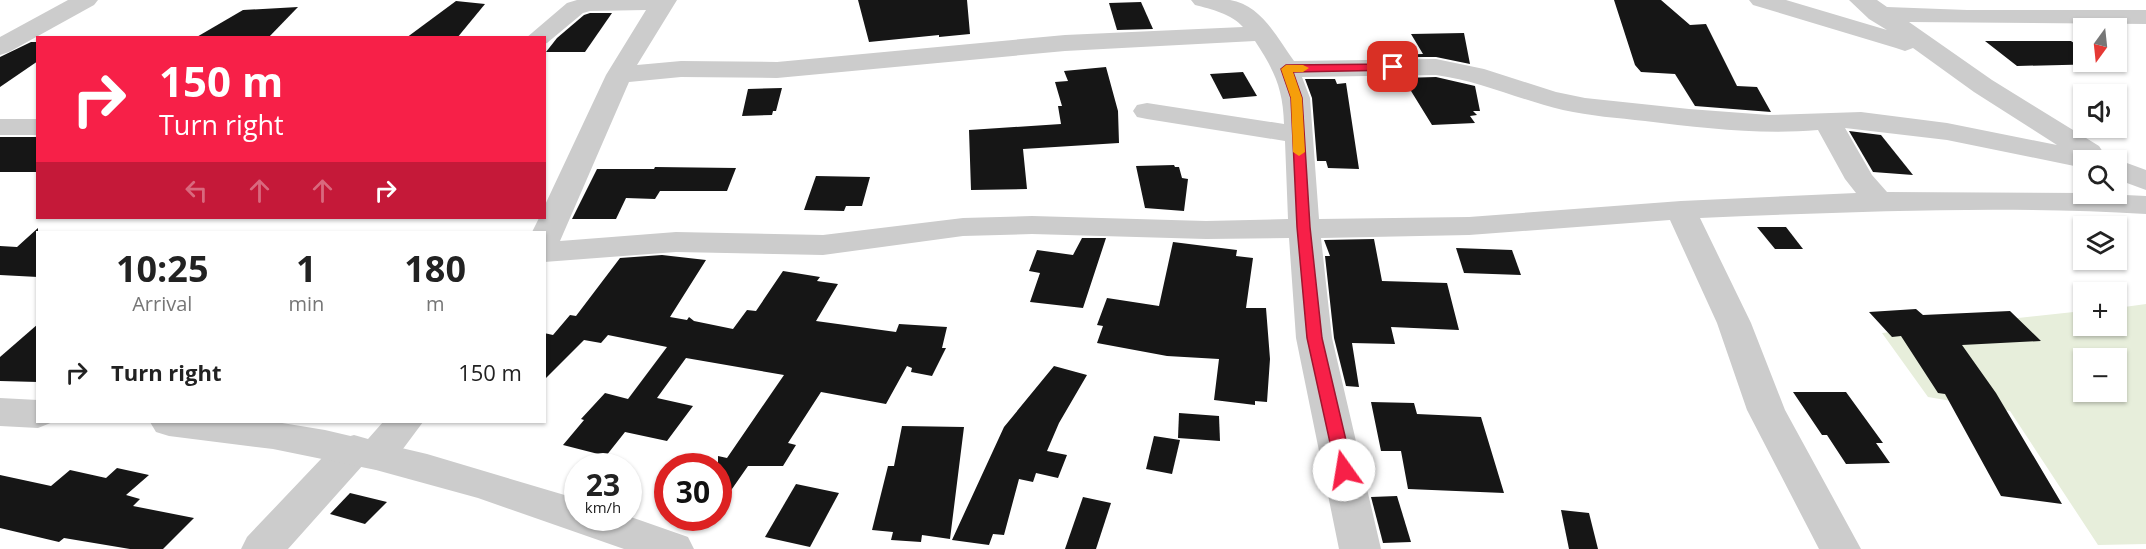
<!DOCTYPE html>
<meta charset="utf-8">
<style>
body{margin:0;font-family:"Open Sans",sans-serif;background:#f2f2f2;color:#222;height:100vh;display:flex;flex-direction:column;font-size:22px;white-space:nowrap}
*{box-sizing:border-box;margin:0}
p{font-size:20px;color:#767676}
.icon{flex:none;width:33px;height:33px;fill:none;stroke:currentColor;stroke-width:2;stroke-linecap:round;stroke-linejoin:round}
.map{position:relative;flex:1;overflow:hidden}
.details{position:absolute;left:36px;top:231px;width:510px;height:192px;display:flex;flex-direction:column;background:#fff;border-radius:0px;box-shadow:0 2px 4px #0004}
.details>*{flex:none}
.banner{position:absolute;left:36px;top:36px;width:510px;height:183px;border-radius:0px;box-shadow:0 2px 4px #0004;background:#f72048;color:#fff;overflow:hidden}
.needle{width:39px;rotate:195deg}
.controls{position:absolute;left:2073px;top:18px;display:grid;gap:12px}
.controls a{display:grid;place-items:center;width:54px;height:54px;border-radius:0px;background:#fff;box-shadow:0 2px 4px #0004;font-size:30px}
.speed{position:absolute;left:564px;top:453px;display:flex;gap:12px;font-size:30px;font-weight:700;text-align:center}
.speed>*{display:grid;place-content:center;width:78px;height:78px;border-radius:50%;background:#fff;box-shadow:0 2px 4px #0004;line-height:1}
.speed small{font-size:15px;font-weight:400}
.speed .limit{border:9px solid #d22;background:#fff;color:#111}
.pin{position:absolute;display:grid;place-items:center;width:51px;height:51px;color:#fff;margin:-26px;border-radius:12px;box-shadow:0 3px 9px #0006}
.me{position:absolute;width:66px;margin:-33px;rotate:347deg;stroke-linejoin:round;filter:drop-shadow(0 0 4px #0008)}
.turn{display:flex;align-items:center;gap:21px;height:126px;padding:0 24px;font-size:27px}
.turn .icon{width:78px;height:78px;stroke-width:2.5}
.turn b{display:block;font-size:42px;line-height:51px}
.lanes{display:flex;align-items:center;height:57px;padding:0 24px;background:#0003;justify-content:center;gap:30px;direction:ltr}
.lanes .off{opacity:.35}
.eta{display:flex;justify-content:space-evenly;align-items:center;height:102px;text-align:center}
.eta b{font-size:36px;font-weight:700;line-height:42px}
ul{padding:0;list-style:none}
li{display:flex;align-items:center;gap:18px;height:78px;padding:0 24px}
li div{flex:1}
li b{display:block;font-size:22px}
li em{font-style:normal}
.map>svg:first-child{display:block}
</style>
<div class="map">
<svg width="2146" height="549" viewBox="0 0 2146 549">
<rect width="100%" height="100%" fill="#fff"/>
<path fill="#e7eedb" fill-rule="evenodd" d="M2146,304V544L2098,545L2010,411L1928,397L1882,333L2083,311L2084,326H2116L2117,308ZM2084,358H2116V392H2084Z"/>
<g fill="#161616">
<polygon points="858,0 967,0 970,34 939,37 939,35 869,42"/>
<polygon points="1614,0 1661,0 1690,25 1706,24 1737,86 1757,87 1771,112 1695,106 1675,74 1641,72 1635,65"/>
<polygon points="456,1 485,4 457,38 406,38"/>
<polygon points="1141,2 1153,29 1117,30 1109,3"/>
<polygon points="298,7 268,38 195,38 243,10"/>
<polygon points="590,13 612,13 585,52 546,52 557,38 584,15"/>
<polygon points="1464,33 1470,64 1436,57 1392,57 1390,55 1423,54 1411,34"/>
<polygon points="1985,41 2071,41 2084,50 2084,62 2100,62 2103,64 2017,66"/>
<polygon points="31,42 38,42 38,61 0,87 0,57"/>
<polygon points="1106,67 1118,111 1119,143 1023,149 1027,189 971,190 969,130 1061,124 1058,106 1062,106 1055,82 1068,81 1064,71"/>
<polygon points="1243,72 1257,96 1223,99 1210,74"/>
<polygon points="1436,77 1475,86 1480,111 1473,111 1477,115 1470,116 1475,123 1432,125 1403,78"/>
<polygon points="1305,79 1335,79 1337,84 1346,83 1359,169 1328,168 1326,161 1317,161 1312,98"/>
<polygon points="782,88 776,111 773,111 772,115 742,116 748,89"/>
<polygon points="1849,131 1881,135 1913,175 1873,172"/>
<rect x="0" y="137" width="38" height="35"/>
<polygon points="1174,165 1175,167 1179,167 1182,178 1188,179 1184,211 1145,208 1136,166"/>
<polygon points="655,167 736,168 727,191 660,191 655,199 626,198 616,219 572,219 597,169 654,169"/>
<polygon points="816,176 870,177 862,206 846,206 844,211 804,210"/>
<polygon points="1757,227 1786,227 1803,249 1775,249"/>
<polygon points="38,228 38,277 0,275 0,246 17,247"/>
<polygon points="1082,238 1106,238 1083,308 1030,302 1040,273 1029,271 1037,250 1073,255"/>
<polygon points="1374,239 1382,281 1447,283 1459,330 1391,327 1395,344 1352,343 1359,387 1346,386 1334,338 1325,256 1330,256 1324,240"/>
<polygon points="1173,242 1237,250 1236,256 1253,258 1246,308 1266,308 1270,359 1267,402 1255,401 1255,405 1214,400 1219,359 1167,356 1097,343 1103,326 1097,325 1107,298 1159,306"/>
<polygon points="1456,248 1512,250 1521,275 1464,273"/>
<polygon points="662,255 706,260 670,317 687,320 689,317 694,321 733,329 747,310 756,311 783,271 820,277 817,281 838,284 816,321 896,332 899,324 947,327 942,348 946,348 932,376 911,372 912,368 907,366 886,404 821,392 788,443 796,445 783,466 748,466 718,509 718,456 727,458 784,375 686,358 657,398 693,406 667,441 625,432 606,456 563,445 584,420 581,419 605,393 628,399 667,347 608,335 601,343 584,340 544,380 544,333 553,335 570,315 576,316 620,258"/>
<polygon points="1916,309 1923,315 2010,311 2041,341 1962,345 1996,393 2062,504 2001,496 1945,394 1938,393 1901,336 1892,337 1869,312"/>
<polygon points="38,324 38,382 0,381 0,357"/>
<polygon points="1054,366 1087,375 1059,423 1047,451 1067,455 1058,478 1036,473 1033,482 1019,479 1004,535 993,534 989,545 952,540 1004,427"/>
<polygon points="1793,392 1846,392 1883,443 1876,443 1890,463 1846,464 1827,435 1822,435"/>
<polygon points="1371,402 1414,403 1417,414 1481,417 1504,493 1408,489 1401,451 1381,451"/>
<polygon points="1179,413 1219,416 1220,441 1178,438"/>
<polygon points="902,426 964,427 950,539 922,535 921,542 891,540 893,532 872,530 888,466 894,466"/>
<polygon points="1154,436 1180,440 1172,474 1146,469"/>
<polygon points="117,468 149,475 126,495 140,499 133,506 194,518 163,549 130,549 64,538 59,542 0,528 0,475 51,486 70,470 106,478"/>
<polygon points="796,484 839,493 810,547 765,537"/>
<polygon points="350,493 387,502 365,524 330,514"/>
<polygon points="1397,496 1411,542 1383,543 1371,497"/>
<polygon points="1083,497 1111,503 1096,549 1065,549"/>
<polygon points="1561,510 1589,513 1598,549 1569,549"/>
</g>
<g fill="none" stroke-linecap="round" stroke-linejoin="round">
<g fill="#ccc" fill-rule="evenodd">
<polygon points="68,0 98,0 94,5 9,52 0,55 0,37"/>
<path d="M577,0H677L637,65L681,61L777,62L1065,35L1243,27C1232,14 1211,9 1195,5L1191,0C1203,0 1218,0 1230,0C1261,5 1277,37 1294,61L1436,59L1484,69L1556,92L1585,98L1689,109L1769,115L1861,112L1947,123L2057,145L1974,92L1913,48L1905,51L1896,48L1753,5L1749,0H1786L1887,30L1869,19L1849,0H1877L1887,7L1967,10H2146V24L1909,22L1992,80L2099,146L2103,152L2101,156L2103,160H2084V168L1947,140L1845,128L1872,175L1887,192L2084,193L2146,196V214C1998,205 1849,212 1700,218L1751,323L1785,410L1861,549H1819L1747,410L1717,323L1670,220L1469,235L1321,238L1332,338L1381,549H1339L1296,338L1289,238L1206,239L1032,234L963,236L823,255L676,252L544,262V232H532L539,218H544V207L606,75L646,10L590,11L583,13L547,43L544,44V38H526L567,3ZM1255,41C1274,70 1283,88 1284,124L1147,103L1137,105L1133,111L1137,117L1147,119L1285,141L1288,219L1206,221L1032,216L963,218L823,235L676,232L560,241L629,82L681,77L777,78L1065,51ZM1436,75C1480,81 1520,100 1563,110C1590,116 1618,118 1645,121C1702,128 1760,135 1818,130L1845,179L1856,193L1681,201L1469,217L1319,219L1310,98L1302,77Z"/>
<rect x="0" y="119" width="38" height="16"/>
<polygon points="2116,159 2146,170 2146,190 2116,179 2116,160 2111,160"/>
<polygon points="383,422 423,422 391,465 377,470 363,465 288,549 241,549 247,537 340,439 354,435 368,439"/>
</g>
<g fill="#ccc" fill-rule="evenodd">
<polygon points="0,398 38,400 38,422 53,422 38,428 0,426"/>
<polygon points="150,422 276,422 325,430 427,454 578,499 578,518 628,516 688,537 694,549 624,549 478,498 376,470 273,449 169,436 156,432"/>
</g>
</g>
<polygon fill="#f72048" stroke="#a1152f" stroke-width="1.5" points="1393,64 1397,65 1397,70 1293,72 1302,98 1310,227 1322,338 1353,470 1350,474 1344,476 1338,474 1336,470 1307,338 1297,227 1291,98 1281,69 1286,65"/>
<polygon fill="#f59e0b" points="1286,65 1303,65 1309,68 1303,72 1293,72 1302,98 1305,152 1299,156 1293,152 1291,98 1281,69"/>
</svg>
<div class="controls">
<a><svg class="needle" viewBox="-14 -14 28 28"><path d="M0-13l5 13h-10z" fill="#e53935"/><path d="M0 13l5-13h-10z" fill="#767676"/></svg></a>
<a><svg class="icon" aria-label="sound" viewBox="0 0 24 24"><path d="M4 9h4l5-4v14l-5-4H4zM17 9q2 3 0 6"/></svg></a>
<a><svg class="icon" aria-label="search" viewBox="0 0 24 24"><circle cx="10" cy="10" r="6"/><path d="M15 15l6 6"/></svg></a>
<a><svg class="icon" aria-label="layers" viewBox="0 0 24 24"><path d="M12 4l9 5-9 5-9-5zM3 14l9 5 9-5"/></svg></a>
<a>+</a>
<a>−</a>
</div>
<div class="speed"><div>23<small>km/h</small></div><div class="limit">30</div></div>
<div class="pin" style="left:1393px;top:67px;background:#d93025"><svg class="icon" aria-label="arrive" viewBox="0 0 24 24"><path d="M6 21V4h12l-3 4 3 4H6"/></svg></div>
<svg class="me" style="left:1344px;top:470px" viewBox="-20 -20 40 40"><circle r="19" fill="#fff"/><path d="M0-13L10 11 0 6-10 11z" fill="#f72048"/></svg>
<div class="banner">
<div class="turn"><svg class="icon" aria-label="right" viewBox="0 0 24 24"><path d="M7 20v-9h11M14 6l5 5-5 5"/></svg><div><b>150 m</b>Turn right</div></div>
<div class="lanes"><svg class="icon off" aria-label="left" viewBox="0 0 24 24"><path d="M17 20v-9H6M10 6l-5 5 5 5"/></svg><svg class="icon off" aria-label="ahead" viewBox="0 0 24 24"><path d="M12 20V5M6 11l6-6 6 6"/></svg><svg class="icon off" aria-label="ahead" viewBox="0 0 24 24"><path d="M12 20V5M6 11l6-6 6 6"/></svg><svg class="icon" aria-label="right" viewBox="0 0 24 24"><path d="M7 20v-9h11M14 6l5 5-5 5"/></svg></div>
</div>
<section class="details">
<div class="eta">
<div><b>10:25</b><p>Arrival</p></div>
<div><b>1</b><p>min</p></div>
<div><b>180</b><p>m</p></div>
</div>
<ul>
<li><svg class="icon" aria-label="right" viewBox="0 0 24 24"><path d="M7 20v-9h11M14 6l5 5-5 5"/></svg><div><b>Turn right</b></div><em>150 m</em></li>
</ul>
</section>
</div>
